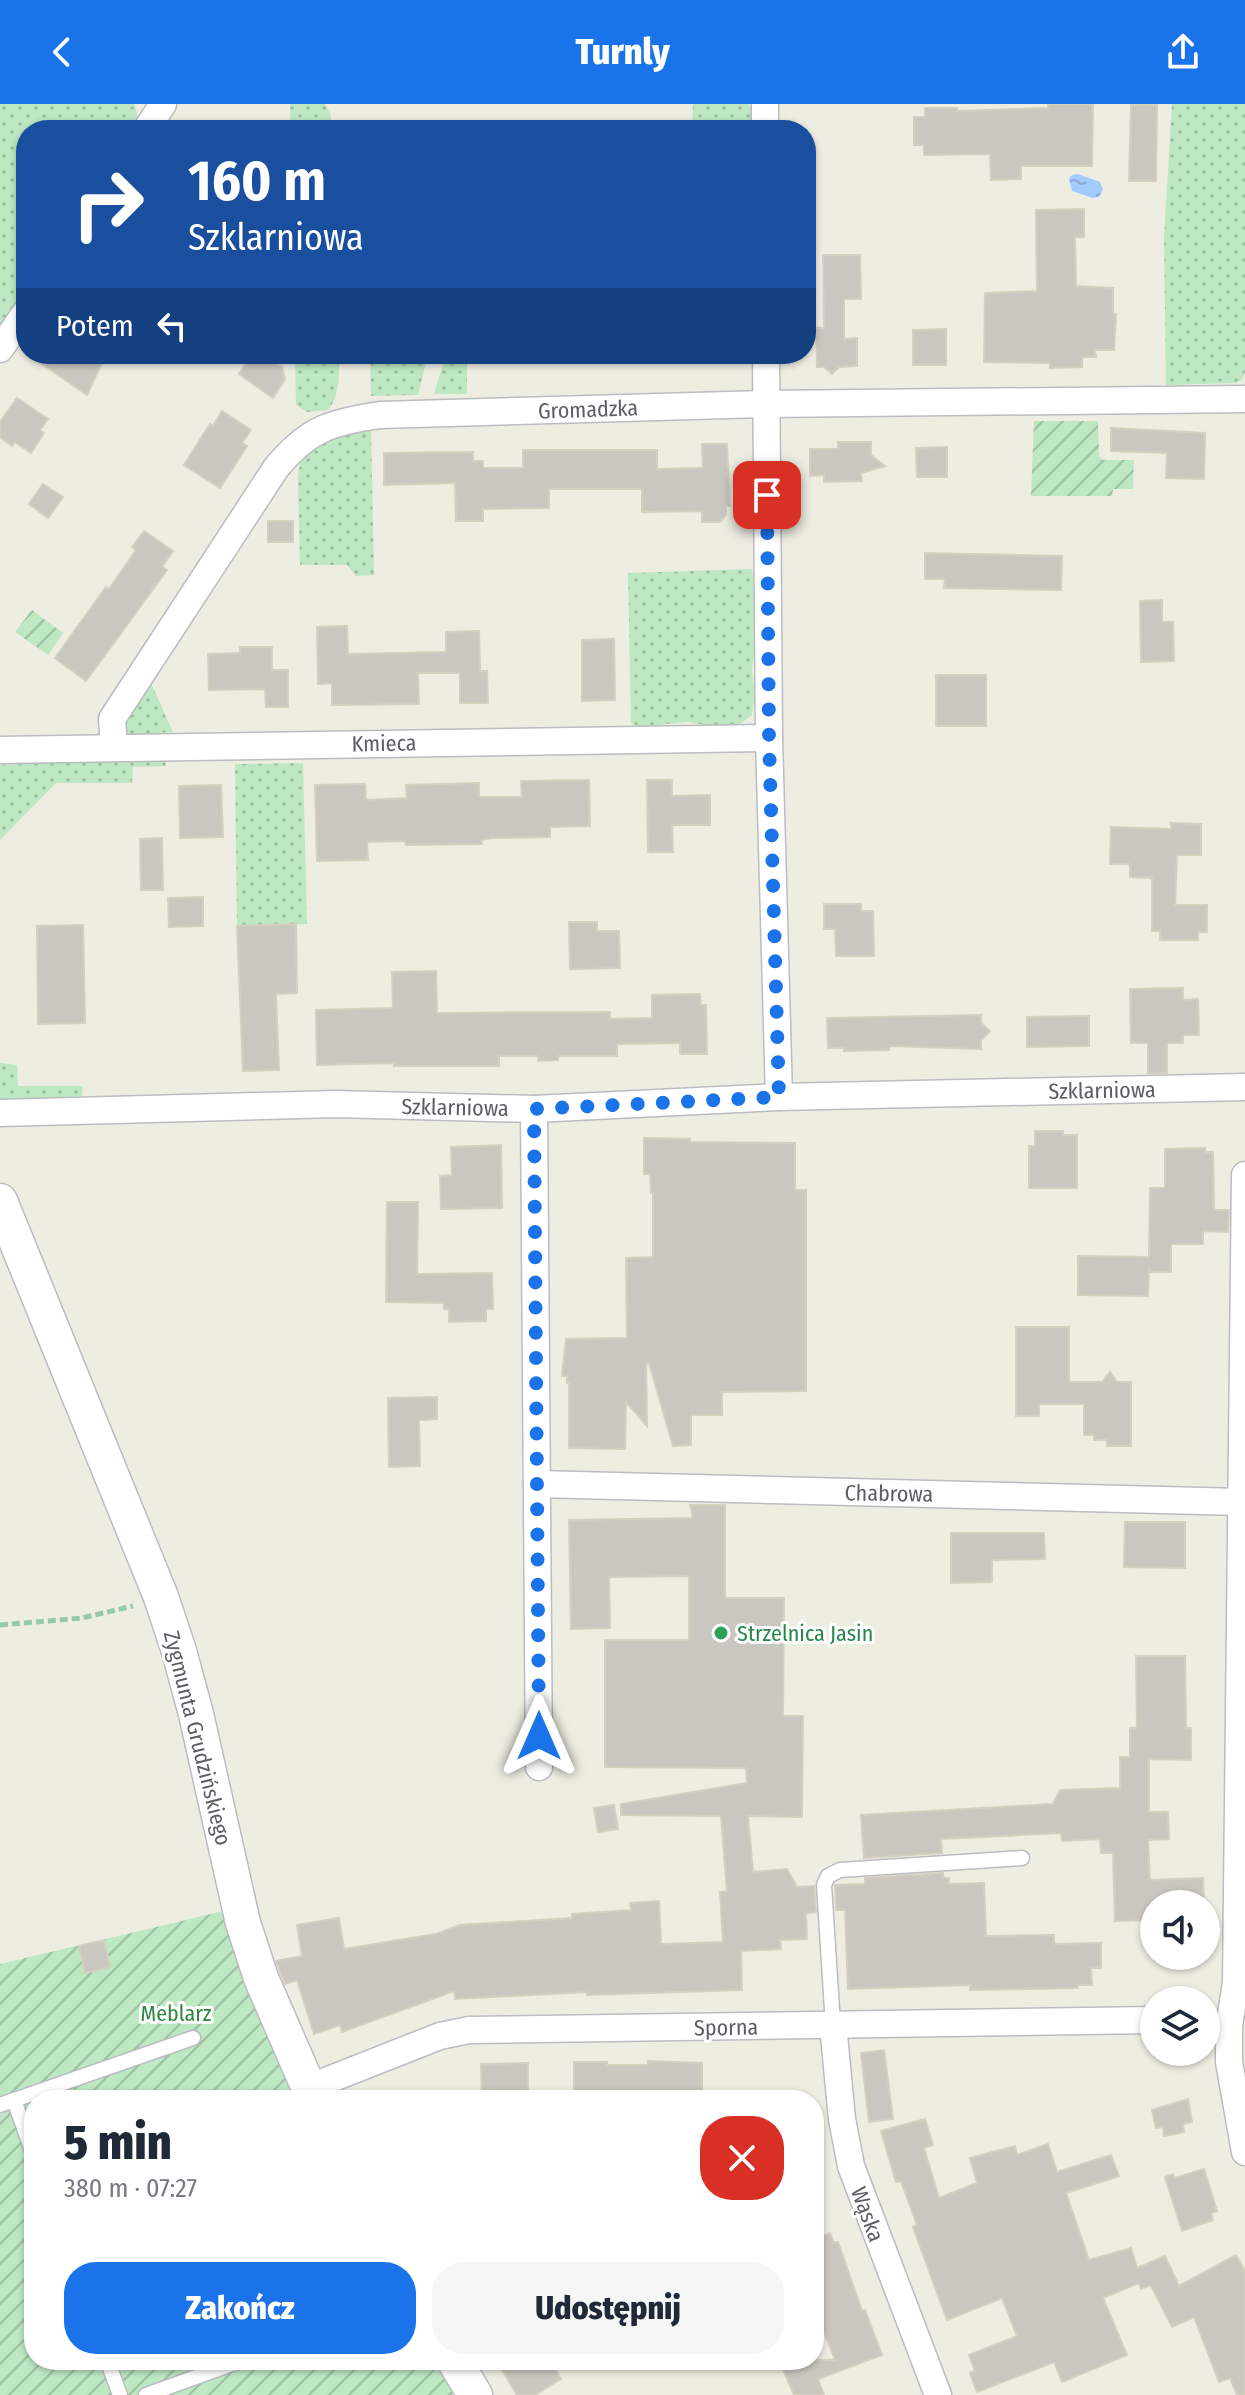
<!DOCTYPE html>
<html lang="pl">
<meta charset="utf-8">
<style>
body{margin:0;font-family:"Fira Sans Condensed",sans-serif;background:#f6f6f7;color:#1f2937;height:100vh;display:flex;flex-direction:column;font-size:30px;white-space:nowrap}
*{box-sizing:border-box;margin:0}
p{font-size:26px;color:#747a83}
.icon{flex:none;width:44px;height:44px;fill:none;stroke:currentColor;stroke-width:2;stroke-linecap:round;stroke-linejoin:round}
.map{position:relative;flex:1;overflow:hidden}
.drawer{position:absolute;left:24px;top:1986px;width:800px;height:280px;display:flex;flex-direction:column;background:#fff;border-radius:32px;box-shadow:0 2px 6px #0004}
.drawer>*{flex:none}
.banner{position:absolute;left:16px;top:16px;width:800px;height:244px;border-radius:32px;box-shadow:0 2px 6px #0004;background:#1a4fa0;color:#fff;overflow:hidden}
.tools{position:absolute;left:1140px;top:1786px;display:grid;gap:16px}
.tools a{display:grid;place-items:center;width:80px;height:80px;border-radius:50%;background:#fff;box-shadow:0 2px 6px #0004;font-size:40px}
.pin{position:absolute;display:grid;place-items:center;width:68px;height:68px;color:#fff;margin:-34px;border-radius:16px;box-shadow:0 4px 12px #0006}
.me{position:absolute;width:88px;margin:-44px;rotate:0deg;stroke-linejoin:round;filter:drop-shadow(0 0 6px #0008)}
.turn{display:flex;align-items:center;gap:28px;height:168px;padding:0 40px;font-size:36px}
.turn .icon{width:104px;height:104px;stroke-width:2.5}
.turn b{display:block;font-size:56px;line-height:68px}
.then{display:flex;align-items:center;height:76px;padding:0 40px;background:#0003;gap:16px;font-size:30px}
.round{display:grid;place-items:center;flex:none;width:84px;height:84px;border-radius:32px;background:#f6f6f7}
.summary{display:flex;align-items:center;justify-content:space-between;height:136px;padding:0 40px}
h1{font-size:48px;font-weight:800;line-height:60px}
.cta{display:flex;gap:16px;margin-top:auto;padding:16px 40px}
.cta a{flex:1;height:92px;border-radius:32px;background:#1a73e8;color:#fff;font-size:32px;font-weight:800;line-height:92px;text-align:center}
.cta a+a{background:#f6f6f7;color:#1f2937}
header{display:flex;justify-content:space-between;align-items:center;height:104px;padding:0 40px;background:#1a73e8;color:#fff;font-size:36px;font-weight:800}
.map>svg:first-child{display:block}
</style>
<header><svg class="icon" aria-label="back" viewBox="0 0 24 24"><path d="M15 5l-7 7 7 7"/></svg>Turnly<svg class="icon" aria-label="share" viewBox="0 0 24 24"><path d="M12 15V3M7 8l5-5 5 5M5 13v7h14v-7"/></svg></header>
<div class="map">
<svg width="1245" height="2291" viewBox="0 0 1245 2291">
<defs>
<pattern id="grass-dots" width="8" height="8" patternUnits="userSpaceOnUse" patternTransform="scale(2)"><rect width="8" height="8" fill="#bde8c2"/><path d="M2 2h.1M6 6h.1" fill="none" stroke="#9dbfa1" stroke-width="1.8" stroke-linecap="round"/></pattern>
<pattern id="garden-furrows" width="10" height="10" patternUnits="userSpaceOnUse" patternTransform="scale(2)"><rect width="10" height="10" fill="#bde8c2"/><path d="M-1 1l2-2M0 10L10 0M9 11l2-2" fill="none" stroke="#9dbfa1"/></pattern>
<pattern id="water-ripples" width="26" height="14" patternUnits="userSpaceOnUse" patternTransform="scale(2)"><rect width="26" height="14" fill="#a2ccff"/><path d="M2 4q2-2 4 0t4 0M15 11q2-2 4 0t4 0" fill="none" stroke="#87a9d2"/></pattern>
</defs>
<rect width="100%" height="100%" fill="#eeede2"/>
<g fill="url(#grass-dots)">
<polygon points="0,0 135,0 138,16 135,26 26,26 26,195 0,235"/>
<polygon points="290,0 325,0 330,9 332,26 290,26"/>
<polygon points="693,0 748,0 756,8 756,26 692,26"/>
<polygon points="1172,0 1245,0 1245,268 1242,276 1236,279 1166,281 1164,134"/>
<path d="M295,250H340C338,269 341,291 328,306L307,308L296,301Z"/>
<polygon points="370,250 428,250 418,291 371,292"/>
<polygon points="446,250 467,250 467,290 434,290"/>
<polygon points="371,323 374,471 356,472 347,461 300,461 298,373 301,353 315,337"/>
<polygon points="752,465 759,532 752,564 755,592 752,611 739,621 729,624 686,618 640,623 631,619 628,469"/>
<polygon points="150,577 173,628 91,634 128,605"/>
<polygon points="165,653 166,662 133,663 132,679 56,679 0,736 0,661"/>
<polygon points="303,659 307,820 237,822 235,660"/>
<polygon points="0,959 17,961 18,982 83,982 82,992 0,997"/>
</g>
<g fill="url(#garden-furrows)">
<polygon points="1034,317 1098,317 1099,352 1103,356 1134,356 1133,385 1113,385 1112,392 1031,392"/>
<polygon points="32,506 63,529 48,551 15,528"/>
<polygon points="232,1805 301,1996 34,1996 34,2256 436,2256 456,2291 0,2291 0,1860"/>
</g>
<polygon fill="url(#water-ripples)" points="1078,70 1100,78 1103,85 1099,93 1093,94 1072,87 1069,75 1072,71"/>
<g fill="#c9c7bf" stroke="#d3d0c0" stroke-width="2">
<polygon points="1048,0 1093,0 1092,62 1021,62 1021,75 991,76 990,50 924,51 924,41 914,41 914,13 925,13 925,4 957,4 957,7 1048,4"/>
<polygon points="1131,1 1157,1 1156,77 1129,77"/>
<polygon points="1084,105 1084,133 1075,133 1076,182 1113,184 1113,210 1116,210 1114,246 1095,246 1096,253 1082,253 1082,263 1050,264 1050,259 984,258 985,189 1037,187 1036,106"/>
<polygon points="823,151 860,151 861,195 844,195 844,235 857,234 857,262 839,263 832,270 824,263 817,263 816,224 824,224"/>
<polygon points="946,225 946,261 913,261 913,226"/>
<polygon points="28,250 106,250 87,291"/>
<polygon points="253,250 284,250 277,260 282,263 285,275 273,294 239,270"/>
<polygon points="17,294 48,315 40,326 44,329 31,349 15,338 12,342 0,333 0,318"/>
<polygon points="222,307 251,326 242,339 247,342 220,384 184,361 210,320 213,322"/>
<polygon points="1111,324 1205,329 1204,375 1166,374 1167,349 1111,347"/>
<polygon points="838,338 871,338 871,351 885,362 861,369 862,377 824,378 824,371 810,372 810,345 838,345"/>
<polygon points="702,340 727,340 730,402 726,402 726,411 720,418 702,418 702,407 642,408 642,385 549,385 549,404 483,405 483,417 456,417 455,379 384,381 384,349 473,348 473,357 483,357 483,364 523,364 523,346 657,346 657,365 703,364"/>
<polygon points="947,343 947,373 917,373 916,344"/>
<polygon points="43,380 63,393 48,414 29,400"/>
<rect x="268" y="417" width="25" height="21"/>
<polygon points="144,427 173,447 162,463 167,466 86,577 55,554 106,483 109,485 136,446 132,443"/>
<polygon points="925,449 1062,452 1061,486 944,484 945,475 925,475"/>
<polygon points="1162,496 1162,518 1173,518 1174,557 1141,558 1140,497"/>
<polygon points="347,522 348,550 446,548 446,528 479,527 480,567 487,567 488,599 460,599 460,569 418,569 419,600 332,601 332,579 318,580 317,523"/>
<polygon points="614,535 615,596 582,597 582,536"/>
<polygon points="240,543 272,543 272,566 288,566 288,603 266,603 265,585 209,586 208,550 240,549"/>
<rect x="936" y="571" width="50" height="51"/>
<polygon points="589,676 590,722 550,723 550,733 491,734 481,736 482,740 406,741 405,737 367,738 368,756 317,757 315,681 365,680 366,696 407,694 406,681 479,679 479,693 522,693 521,677"/>
<polygon points="647,676 672,676 672,692 710,691 710,721 672,721 673,748 648,748"/>
<polygon points="221,681 223,733 180,734 179,682"/>
<polygon points="1171,719 1201,720 1201,751 1177,751 1175,801 1207,801 1207,828 1198,828 1198,836 1160,836 1160,827 1152,827 1152,774 1130,773 1130,760 1110,760 1111,723 1171,725"/>
<polygon points="162,734 163,786 141,786 140,735"/>
<polygon points="203,793 203,822 169,823 168,794"/>
<polygon points="824,800 861,800 861,807 873,807 874,852 836,852 835,825 824,825"/>
<polygon points="569,818 597,818 597,827 619,827 620,864 570,865"/>
<polygon points="296,820 297,889 276,890 279,966 243,967 237,822"/>
<polygon points="83,821 85,919 38,920 37,822"/>
<polygon points="436,867 437,909 610,908 610,915 652,914 652,891 700,890 701,901 706,901 707,950 680,950 680,939 617,940 617,952 558,952 558,956 538,957 538,952 499,952 499,962 394,962 394,959 317,961 316,906 393,904 392,868"/>
<polygon points="1183,884 1183,896 1198,895 1199,931 1183,931 1183,939 1167,939 1167,969 1148,969 1148,939 1131,939 1130,885"/>
<polygon points="981,911 981,919 990,927 981,936 981,945 889,942 889,946 844,947 844,944 828,944 827,914"/>
<polygon points="1089,912 1089,942 1027,943 1027,913"/>
<polygon points="1035,1027 1063,1027 1063,1031 1077,1031 1077,1084 1029,1084 1029,1042 1035,1042"/>
<polygon points="644,1034 690,1035 690,1038 795,1039 795,1086 806,1086 806,1287 722,1288 722,1311 691,1311 691,1341 673,1342 649,1259 646,1260 647,1322 626,1298 625,1345 569,1344 569,1279 567,1279 567,1272 562,1272 566,1235 627,1234 626,1154 653,1153 653,1089 651,1089 650,1070 644,1070"/>
<polygon points="501,1041 502,1104 441,1105 440,1072 452,1071 451,1043"/>
<polygon points="1205,1044 1205,1048 1213,1048 1214,1106 1229,1106 1228,1128 1203,1127 1203,1140 1171,1140 1171,1168 1149,1168 1149,1164 1148,1192 1078,1191 1078,1152 1149,1153 1150,1084 1165,1084 1165,1045"/>
<polygon points="387,1098 418,1098 417,1170 492,1169 493,1205 486,1205 486,1217 449,1218 449,1205 444,1205 444,1199 386,1198"/>
<polygon points="1016,1223 1069,1223 1069,1278 1102,1278 1110,1268 1117,1278 1131,1278 1131,1342 1107,1342 1107,1336 1094,1336 1094,1331 1084,1331 1084,1300 1039,1300 1039,1312 1016,1312"/>
<polygon points="437,1293 437,1315 419,1316 420,1362 389,1363 388,1294"/>
<polygon points="690,1401 725,1401 725,1494 784,1494 783,1612 803,1612 802,1713 748,1712 753,1768 787,1765 797,1783 814,1782 816,1808 806,1809 807,1835 780,1836 781,1845 741,1847 742,1886 587,1891 587,1888 455,1895 454,1887 342,1928 340,1921 314,1930 297,1876 285,1880 276,1857 302,1852 297,1821 339,1814 344,1845 436,1830 460,1821 572,1814 572,1810 631,1806 630,1799 659,1797 661,1840 723,1838 720,1788 727,1787 721,1712 621,1711 621,1700 747,1679 746,1664 605,1663 605,1536 689,1536 689,1472 609,1473 610,1524 571,1525 569,1416 693,1414"/>
<polygon points="1125,1418 1185,1418 1185,1464 1124,1463"/>
<polygon points="951,1429 1044,1429 1045,1455 992,1456 992,1478 951,1479"/>
<polygon points="1136,1552 1185,1552 1186,1624 1191,1624 1191,1656 1149,1655 1149,1708 1168,1708 1169,1735 1148,1736 1150,1776 1203,1774 1204,1800 1154,1800 1154,1804 1147,1804 1148,1816 1115,1817 1113,1749 1101,1749 1100,1735 1062,1737 1061,1729 941,1735 942,1749 864,1754 861,1711 1053,1700 1060,1686 1120,1684 1120,1653 1130,1653 1130,1624 1137,1624"/>
<polygon points="614,1701 618,1725 598,1728 594,1704"/>
<polygon points="943,1769 944,1774 949,1774 949,1780 984,1779 986,1832 1054,1831 1054,1840 1101,1839 1101,1864 1091,1864 1092,1881 1077,1881 1078,1884 970,1886 970,1881 848,1885 845,1806 836,1806 835,1781 865,1780 865,1774"/>
<polygon points="104,1836 110,1863 85,1869 79,1842"/>
<polygon points="884,1946 893,2015 869,2018 861,1949"/>
<polygon points="648,1957 702,1959 702,1996 574,1996 574,1958 607,1958 607,1961 648,1961"/>
<polygon points="528,1959 528,1996 482,1996 481,1960"/>
<polygon points="1188,1995 1192,2018 1183,2020 1184,2028 1164,2032 1163,2023 1156,2024 1152,2006"/>
<polygon points="925,2015 933,2041 924,2044 939,2094 977,2079 970,2054 1015,2042 1017,2051 1048,2040 1057,2068 1111,2051 1119,2072 1066,2089 1089,2156 1131,2144 1137,2164 1165,2152 1179,2182 1236,2151 1245,2167 1245,2291 1237,2291 1230,2274 1219,2278 1194,2213 1172,2223 1151,2181 1141,2185 1139,2179 1103,2194 1127,2251 1062,2278 1054,2258 977,2288 970,2269 975,2267 969,2251 1017,2232 1002,2194 947,2216 913,2123 917,2121 901,2077 896,2078 881,2027"/>
<polygon points="1204,2065 1217,2107 1211,2109 1213,2116 1182,2127 1165,2073 1173,2070 1175,2074"/>
<polygon points="830,2129 834,2139 838,2138 862,2207 865,2206 882,2251 818,2275 824,2291 794,2291 779,2256 835,2256 814,2202 814,2135"/>
<polygon points="514,2256 550,2256 561,2275 535,2291 517,2291 501,2264"/>
</g>
<g fill="none" stroke-linecap="round" stroke-linejoin="round">
<g stroke="#babcc2" stroke-width="17">
<g id="service">
<polyline points="833,1921 824,1781 828,1772 840,1766 1022,1754"/>
<polyline points="14,1996 34,2052"/>
<polyline points="0,2001 193,1934"/>
<polyline points="107,2256 120,2291"/>
<polyline points="146,2291 243,2256"/>
</g>
</g>
<g stroke="#babcc2" stroke-width="29">
<g id="minor">
<polyline points="765,0 765,26"/>
<polyline points="146,26 163,0"/>
<polyline points="0,245 26,208"/>
<polyline points="766,250 769,634 779,993"/>
<path d="M114,643L112,615L276,364C308,325 331,318 380,311L767,300L1245,295"/>
<polyline points="0,646 769,634"/>
<polyline points="534,1005 539,1663"/>
<polyline points="0,1009 335,1000 534,1005 779,993 1245,983"/>
<polyline points="1245,1071 1236,1879 1229,1922 1229,1958 1245,2048"/>
<polyline points="537,1380 1241,1398"/>
<polyline points="833,1921 842,2015 851,2062 938,2291"/>
<polyline points="308,1984 440,1932 469,1926 1154,1916"/>
</g>
</g>
<g stroke="#babcc2" stroke-width="37">
<g id="tertiary">
<polyline points="0,1097 161,1493 179,1547 196,1610 243,1819 261,1874 314,1996"/>
<polyline points="454,2256 475,2291"/>
</g>
</g>
<polyline stroke="#96c9aa" stroke-width="5" stroke-dasharray="8 4" stroke-linecap="butt" points="0,1521 82,1514 133,1502"/>
<use href="#service" stroke="#fff" stroke-width="14"/>
<use href="#minor" stroke="#fff" stroke-width="26"/>
<use href="#tertiary" stroke="#fff" stroke-width="34"/>
</g>
<g fill="none" stroke-linecap="round" stroke-linejoin="round">
<polyline stroke="#1a73e8" stroke-width="14" stroke-dasharray="0 25.2" points="539,1632 534,1005 779,993 769,634 767,391"/>
</g>
<circle fill="#2e9e5b" stroke="#fff" stroke-width="3" cx="721" cy="1529" r="8"/>
<g text-anchor="middle" stroke-width="6" stroke-linejoin="round" paint-order="stroke">
<g font-size="22" fill="#5b5e64" stroke="#fff">
<text transform="translate(588 305) rotate(-2)" y="8">Gromadzka</text>
<text transform="translate(384 639) rotate(-1)" y="8">Kmieca</text>
<text transform="translate(1102 986) rotate(-1)" y="8">Szklarniowa</text>
<text transform="translate(455 1003) rotate(1)" y="8">Szklarniowa</text>
<text transform="translate(889 1389) rotate(1)" y="8">Chabrowa</text>
<text transform="translate(198 1634) rotate(76)" y="8">Zygmunta Grudzińskiego</text>
<text transform="translate(726 1923) rotate(-1)" y="8">Sporna</text>
<text transform="translate(868 2110) rotate(70)" y="8">Wąska</text>
</g>
<g font-size="22" fill="#27864d" stroke="#fff" text-anchor="start">
<text x="737" y="1537">Strzelnica Jasin</text>
</g>
<g font-size="22" fill="#30863e" stroke="#fff">
<text x="176" y="1917">Meblarz</text>
</g>
</g>
</svg>
<div class="tools">
<a><svg class="icon" aria-label="sound" viewBox="0 0 24 24"><path d="M4 9h4l5-4v14l-5-4H4zM17 9q2 3 0 6"/></svg></a>
<a><svg class="icon" aria-label="layers" viewBox="0 0 24 24"><path d="M12 4l9 5-9 5-9-5zM3 14l9 5 9-5"/></svg></a>
</div>
<div class="pin" style="left:767px;top:391px;background:#d93025"><svg class="icon" aria-label="arrive" viewBox="0 0 24 24"><path d="M6 21V4h12l-3 4 3 4H6"/></svg></div>
<svg class="me" style="left:539px;top:1632px" viewBox="-20 -20 40 40"><path d="M0-17L14 15 0 8-14 15z" fill="#1a73e8" stroke="#fff" stroke-width="4"/></svg>
<div class="banner">
<div class="turn"><svg class="icon" aria-label="right" viewBox="0 0 24 24"><path d="M7 20v-9h11M14 6l5 5-5 5"/></svg><div><b>160 m</b>Szklarniowa</div></div>
<div class="then">Potem<svg class="icon" aria-label="left" viewBox="0 0 24 24"><path d="M17 20v-9H6M10 6l-5 5 5 5"/></svg></div>
</div>
<section class="drawer">
<div class="summary"><div><h1>5 min</h1><p>380 m · 07:27</p></div><a class="round" style="background:#d93025;color:#fff"><svg class="icon" aria-label="close" viewBox="0 0 24 24"><path d="M6 6l12 12M18 6L6 18"/></svg></a></div>
<div class="cta"><a>Zakończ</a><a>Udostępnij</a></div>
</section>
</div>
